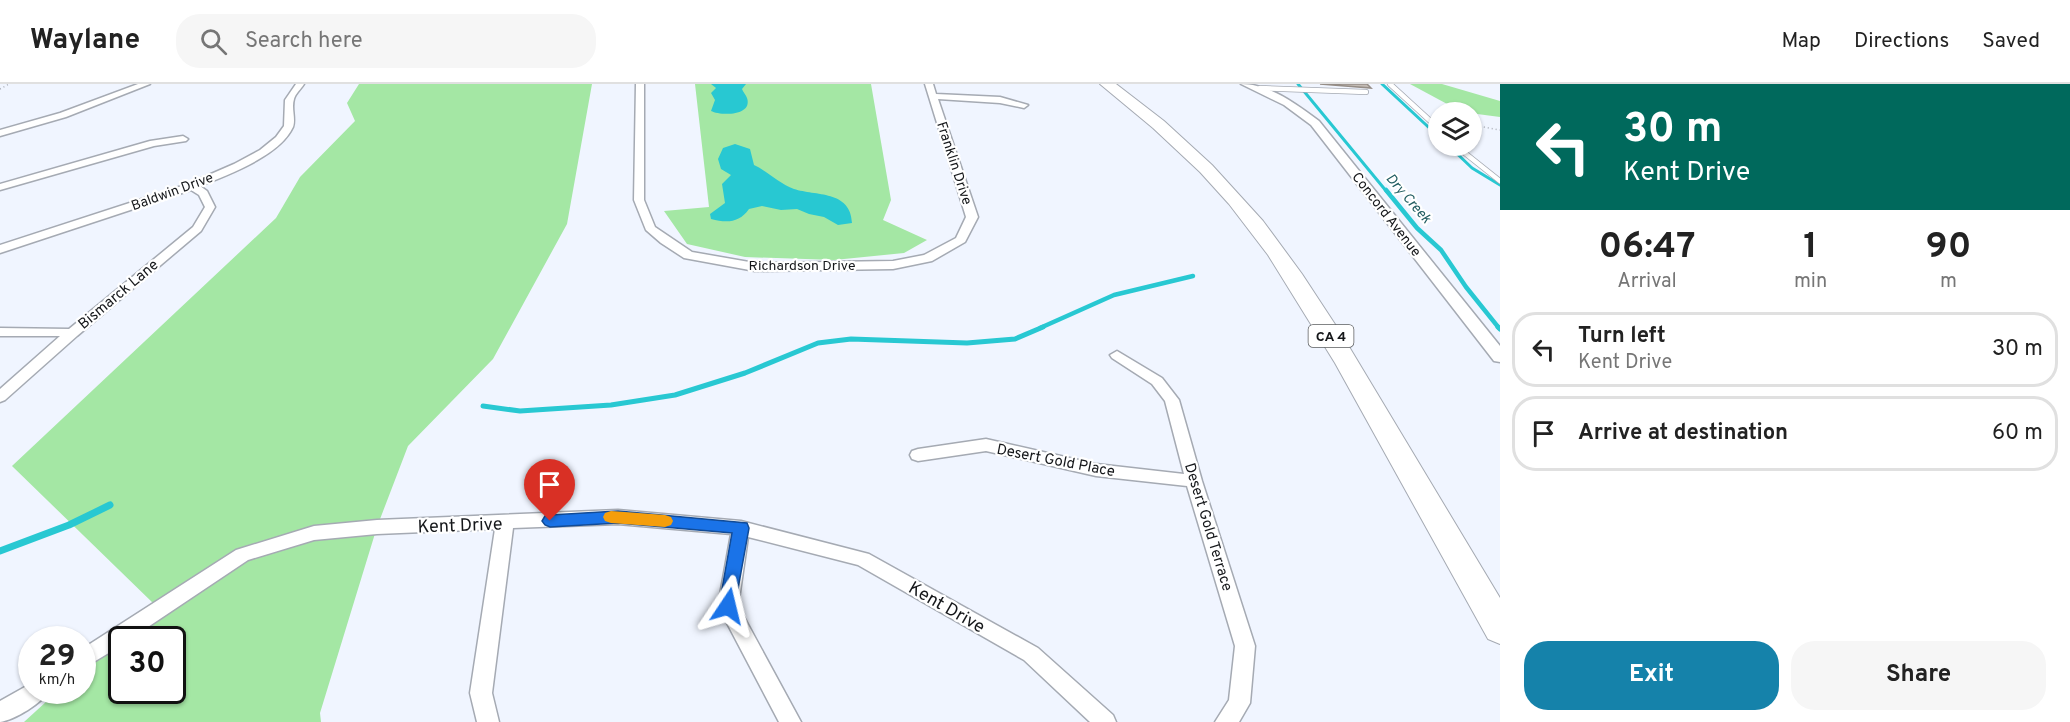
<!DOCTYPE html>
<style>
body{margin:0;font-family:Overpass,sans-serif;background:#f6f6f6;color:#222;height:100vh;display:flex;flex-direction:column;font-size:22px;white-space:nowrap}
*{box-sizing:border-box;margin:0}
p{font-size:20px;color:#767676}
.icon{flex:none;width:33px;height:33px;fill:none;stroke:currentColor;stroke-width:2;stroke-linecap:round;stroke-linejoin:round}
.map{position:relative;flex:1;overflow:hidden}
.details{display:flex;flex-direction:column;background:#fff;width:570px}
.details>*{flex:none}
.top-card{background:#00695c;color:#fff;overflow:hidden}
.controls{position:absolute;left:1428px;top:18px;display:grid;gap:12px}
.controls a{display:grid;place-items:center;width:54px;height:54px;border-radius:50%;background:#fff;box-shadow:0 2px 4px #0004;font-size:30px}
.speed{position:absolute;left:18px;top:542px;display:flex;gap:12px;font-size:30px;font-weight:700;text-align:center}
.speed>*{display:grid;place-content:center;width:78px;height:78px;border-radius:50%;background:#fff;box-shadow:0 2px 4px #0004;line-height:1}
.speed small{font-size:15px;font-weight:400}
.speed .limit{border:3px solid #111;border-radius:9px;background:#fff;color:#111}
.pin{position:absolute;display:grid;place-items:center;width:51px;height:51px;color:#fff;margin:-62px -26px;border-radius:50% 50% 50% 0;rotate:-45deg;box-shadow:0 0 6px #0007}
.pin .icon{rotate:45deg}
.me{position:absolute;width:66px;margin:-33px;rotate:10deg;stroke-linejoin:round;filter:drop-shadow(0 0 4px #0008)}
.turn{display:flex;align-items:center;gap:21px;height:126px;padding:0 24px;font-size:27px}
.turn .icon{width:78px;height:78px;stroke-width:2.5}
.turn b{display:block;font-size:42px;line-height:51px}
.eta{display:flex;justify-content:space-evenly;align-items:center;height:102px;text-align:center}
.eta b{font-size:36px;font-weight:700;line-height:42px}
.cta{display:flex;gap:12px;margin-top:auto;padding:12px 24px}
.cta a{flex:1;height:69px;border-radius:24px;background:#1582aa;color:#fff;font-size:24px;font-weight:700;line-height:69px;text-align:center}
.cta a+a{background:#f6f6f6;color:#222}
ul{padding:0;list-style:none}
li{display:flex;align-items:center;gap:18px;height:75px;margin:0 12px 9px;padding:0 12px;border:3px solid #e0e0e0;border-radius:24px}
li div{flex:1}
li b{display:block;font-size:22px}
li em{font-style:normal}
header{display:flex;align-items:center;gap:36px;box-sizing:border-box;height:84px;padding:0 30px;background:#fff;border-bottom:2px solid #e0e0e0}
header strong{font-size:28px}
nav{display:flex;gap:33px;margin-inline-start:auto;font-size:21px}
.search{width:420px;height:54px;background:#f6f6f6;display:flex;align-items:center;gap:15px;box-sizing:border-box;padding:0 21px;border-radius:24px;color:#767676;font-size:22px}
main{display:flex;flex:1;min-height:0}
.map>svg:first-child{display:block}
</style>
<header>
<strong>Waylane</strong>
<div class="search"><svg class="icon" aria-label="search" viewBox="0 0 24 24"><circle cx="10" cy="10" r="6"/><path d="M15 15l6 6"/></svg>Search here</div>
<nav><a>Map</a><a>Directions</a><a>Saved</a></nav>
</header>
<main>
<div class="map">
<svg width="1500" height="638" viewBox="0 0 1500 638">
<rect width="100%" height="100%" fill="#f0f5ff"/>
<g fill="#a4e7a4" fill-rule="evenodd">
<path d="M359,0H592L567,140L493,275L408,362L377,443L320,629L321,638H24L59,606H82L83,585L154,520L12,382L276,134L300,93L355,37L347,19ZM122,555H172V606H122Z"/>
<polygon points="695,0 871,0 891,116 883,136 927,156 904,169 834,176 745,173 687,160 664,127 709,123"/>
<polygon points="1410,0 1442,0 1500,17 1500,33 1462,28"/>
</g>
<g fill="#28c8d2">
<path d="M711,0H746L742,5C743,8 746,11 747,14C753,32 721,32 711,27L715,16L711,9L716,4Z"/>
<path d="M735,60L750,65L754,81C767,87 780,100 794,105C815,112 851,106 852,139L838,141L824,133L809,130L797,125L781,126L762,122L749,125C739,139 727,139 711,135L710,130L725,119L722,100L731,91L721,85L718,75L723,64Z"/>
</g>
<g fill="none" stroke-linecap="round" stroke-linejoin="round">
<g stroke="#28c8d2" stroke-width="3">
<polyline points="1298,0 1387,108"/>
<polyline points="1382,0 1438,52"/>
<polyline points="1449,62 1472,84 1500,101"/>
</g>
<g stroke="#28c8d2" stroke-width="4.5">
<polyline points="1386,106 1417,144 1441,166 1466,203 1499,244"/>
<polyline points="1040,244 1114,211 1193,192"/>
</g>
<g stroke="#28c8d2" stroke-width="5">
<polyline points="1498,243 1500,245"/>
<polyline points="483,322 520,327 611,321 675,311 745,289 818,259 851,255 967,259 1015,255 1043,243"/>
</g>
<polyline stroke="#28c8d2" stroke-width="7" points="0,467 69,441 110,421"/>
</g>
<polygon fill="#c3bbb4" stroke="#958d86" stroke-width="1.5" points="1320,0 1367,0 1371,4"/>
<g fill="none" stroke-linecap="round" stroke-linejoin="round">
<g stroke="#a5aab3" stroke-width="6">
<g id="service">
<polyline points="1390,0 1438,44"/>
<polyline points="1260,4 1366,8"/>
<polyline points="1456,62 1500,97"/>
</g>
</g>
<g stroke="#a5aab3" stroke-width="3">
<g id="minor">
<polygon points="138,0 150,0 66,33 0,52 0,46 60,29"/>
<path d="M296,0H304C301,5 295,10 294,15C291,24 296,35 293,43C280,72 227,91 200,102L207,107L215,123L201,147L77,252L5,316L0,318V305L60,252H0V244L69,245L193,143L205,123L199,111L191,106L0,169V161L188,100L234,80L260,66L276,53L284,42L285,16Z"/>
<polygon points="636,0 644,0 644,116 655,143 692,168 755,179 893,177 924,171 956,154 966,133 925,0 933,0 936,10 1000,13 1028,21 1024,24 1000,19 938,15 978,133 965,158 932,177 893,185 755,187 684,174 661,159 646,146 634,116"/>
<polygon points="183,52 188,55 186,57 154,62 0,106 0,100 150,57"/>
<polygon points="1117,267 1162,294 1179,316 1202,397 1255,562 1250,619 1239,638 1215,638 1229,616 1235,562 1187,402 1096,392 986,367 918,377 912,375 910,371 912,367 918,365 986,355 1096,380 1184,390 1165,317 1152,300 1112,274 1110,271"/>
<polygon points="618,426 741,437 869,470 1038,564 1113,631 1116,638 1090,638 1024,576 858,481 748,453 738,522 801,638 779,638 718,522 731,450 618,440 513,444 492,609 499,638 477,638 470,609 495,445 377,450 314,456 248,476 130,555 122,555 122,561 82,585 82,565 236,466 314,442 377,436"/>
<path d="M32,599V606H49C43,619 14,636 0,638V617Z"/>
</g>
</g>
<g stroke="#a5aab3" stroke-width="3">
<path id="tertiary" d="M1241,0C1270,0 1296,20 1319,37L1500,262V278L1494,277L1311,41L1284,21Z"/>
</g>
<g stroke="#a5aab3" stroke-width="2">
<polygon id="trunk" points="1100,0 1116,0 1164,37 1212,81 1263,137 1302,190 1342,251 1500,514 1500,560 1488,555 1335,279 1268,171 1229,120 1200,88 1153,44"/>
</g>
<g stroke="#aaaeb6" stroke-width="1.5" stroke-dasharray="1 3" stroke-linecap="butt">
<polyline points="0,5 9,0"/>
<polyline points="1472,41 1500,46"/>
</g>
<use href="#service" stroke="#fff" stroke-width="4.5"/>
<use href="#minor" fill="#fff" fill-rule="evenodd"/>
<use href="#tertiary" fill="#fff" fill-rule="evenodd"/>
<use href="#trunk" fill="#fff" fill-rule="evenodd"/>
</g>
<polygon fill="#1a73e8" stroke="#114b97" stroke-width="1.5" points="618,427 747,439 749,444 734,527 728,529 721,527 719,522 732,449 618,439 550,443 545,441 542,437 545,432 550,431"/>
<polygon fill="#f59e0b" points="611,427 665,431 671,433 673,437 671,441 665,443 611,439 605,437 603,433 605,429"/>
<g text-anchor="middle" stroke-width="4.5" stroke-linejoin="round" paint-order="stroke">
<g font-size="14" fill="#15171a" stroke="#fff">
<text transform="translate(955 79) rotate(72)" y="5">Franklin Drive</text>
<text transform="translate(172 107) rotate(-20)" y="5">Baldwin Drive</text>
<text transform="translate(1387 130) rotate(52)" y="5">Concord Avenue</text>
<text x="802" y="186">Richardson Drive</text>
</g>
<g font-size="14" font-style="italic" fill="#215d61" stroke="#fff">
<text transform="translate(1409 114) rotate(49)" y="5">Dry Creek</text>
</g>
<rect fill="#fff" stroke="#5b5d5f" stroke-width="1.5" x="1308.5" y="241" width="45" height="22" rx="4.5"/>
<g font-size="14" font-weight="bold" fill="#15171a">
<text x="1331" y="257">CA 4</text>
</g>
<g font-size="15" fill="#15171a" stroke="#fff">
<text transform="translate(118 210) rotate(-40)" y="5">Bismarck Lane</text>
<text transform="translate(1056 376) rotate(11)" y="5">Desert Gold Place</text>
<text transform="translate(1209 443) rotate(73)" y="5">Desert Gold Terrace</text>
</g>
<g font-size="18" fill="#15171a" stroke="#fff">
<text transform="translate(460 441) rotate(-2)" y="6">Kent Drive</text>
<text transform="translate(947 523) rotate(30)" y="6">Kent Drive</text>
</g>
</g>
</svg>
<div class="controls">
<a><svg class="icon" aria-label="layers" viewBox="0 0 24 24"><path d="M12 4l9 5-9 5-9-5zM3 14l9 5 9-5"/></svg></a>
</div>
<div class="speed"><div>29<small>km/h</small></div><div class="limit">30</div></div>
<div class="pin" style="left:550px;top:437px;background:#d93025"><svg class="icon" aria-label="arrive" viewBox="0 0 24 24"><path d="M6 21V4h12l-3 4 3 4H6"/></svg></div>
<svg class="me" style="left:728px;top:522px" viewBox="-20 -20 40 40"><path d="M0-17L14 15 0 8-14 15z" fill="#1a73e8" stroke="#fff" stroke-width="4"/></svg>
</div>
<section class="details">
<div class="top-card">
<div class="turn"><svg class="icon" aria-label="left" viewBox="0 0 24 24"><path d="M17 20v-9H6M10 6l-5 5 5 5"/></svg><div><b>30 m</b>Kent Drive</div></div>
</div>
<div class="eta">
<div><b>06:47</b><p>Arrival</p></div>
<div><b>1</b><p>min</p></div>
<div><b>90</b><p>m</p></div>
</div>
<ul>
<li><svg class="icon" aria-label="left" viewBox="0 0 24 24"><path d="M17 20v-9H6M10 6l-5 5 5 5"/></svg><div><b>Turn left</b><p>Kent Drive</p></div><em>30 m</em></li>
<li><svg class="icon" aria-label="arrive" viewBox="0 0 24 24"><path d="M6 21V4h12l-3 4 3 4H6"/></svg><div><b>Arrive at destination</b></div><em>60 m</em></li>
</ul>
<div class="cta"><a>Exit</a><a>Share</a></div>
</section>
</main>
